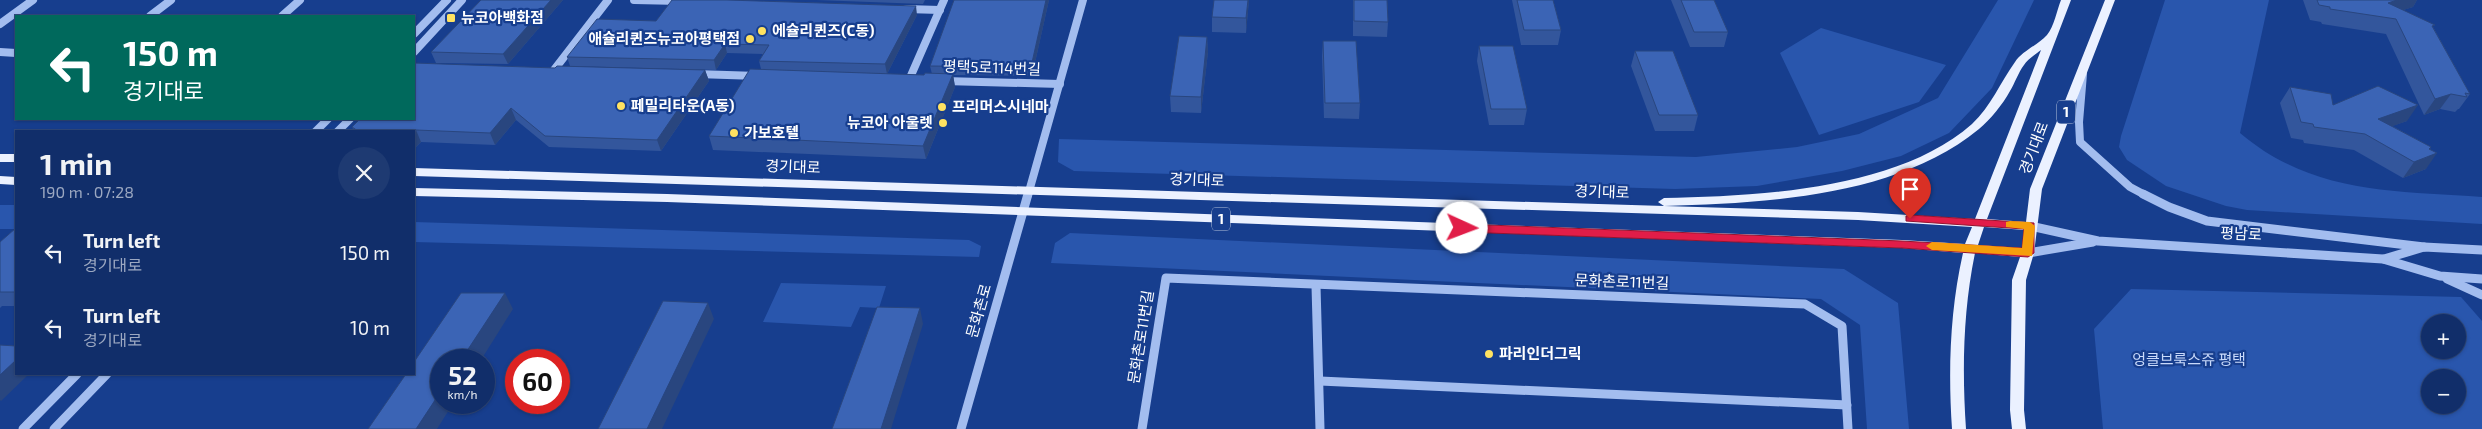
<!DOCTYPE html>
<meta charset="utf-8">
<style>
body{margin:0;font-family:"Exo 2","Noto Sans KR",sans-serif;background:#1e3a72;color:#f1f3f6;height:100vh;display:flex;flex-direction:column;font-size:19px;white-space:nowrap}
*{box-sizing:border-box;margin:0}
p{font-size:16px;color:#9ca8c1}
.icon{flex:none;width:28px;height:28px;fill:none;stroke:currentColor;stroke-width:2;stroke-linecap:round;stroke-linejoin:round}
.map{position:relative;flex:1;overflow:hidden}
.sheet{position:absolute;left:15px;top:130px;width:400px;height:245px;display:flex;flex-direction:column;background:#112e6a;border-radius:0px;box-shadow:0 1px 4px #0004,0 0 0 1px #304a7e}
.sheet>*{flex:none}
.banner{position:absolute;left:15px;top:15px;width:400px;height:105px;border-radius:0px;box-shadow:0 1px 4px #0004,0 0 0 1px #304a7e;background:#00695c;color:#fff;overflow:hidden}
.tools{position:absolute;left:2421px;top:314px;display:grid;gap:10px}
.tools a{display:grid;place-items:center;width:45px;height:45px;border-radius:50%;background:#112e6a;box-shadow:0 1px 4px #0004,0 0 0 1px #304a7e;font-size:25px}
.speed{position:absolute;left:430px;top:349px;display:flex;gap:10px;font-size:25px;font-weight:700;text-align:center}
.speed>*{display:grid;place-content:center;width:65px;height:65px;border-radius:50%;background:#112e6a;box-shadow:0 1px 4px #0004,0 0 0 1px #304a7e;line-height:1}
.speed small{font-size:12px;font-weight:400}
.speed .limit{border:8px solid #d22;background:#fff;color:#111}
.pin{position:absolute;display:grid;place-items:center;width:42px;height:42px;color:#fff;margin:-51px -21px;border-radius:50% 50% 50% 0;rotate:-45deg;box-shadow:0 0 5px #0007}
.pin .icon{rotate:45deg}
.me{position:absolute;width:55px;margin:-28px;rotate:92deg;stroke-linejoin:round;filter:drop-shadow(0 0 4px #0008)}
.turn{display:flex;align-items:center;gap:18px;height:105px;padding:0 25px;font-size:22px}
.turn .icon{width:65px;height:65px;stroke-width:2.5}
.turn b{display:block;font-size:35px;line-height:42px}
.round{display:grid;place-items:center;flex:none;width:52px;height:52px;border-radius:26px;background:#1e3a72}
.head{display:flex;align-items:center;justify-content:space-between;height:85px;padding:0 25px}
h1{font-size:30px;font-weight:700;line-height:38px}
ul{padding:0;list-style:none}
li{display:flex;align-items:center;gap:15px;height:75px;padding:0 25px}
li div{flex:1}
li b{display:block;font-size:19px}
li em{font-style:normal}
.map>svg:first-child{display:block}
</style>
<div class="map">
<svg width="2482" height="429" viewBox="0 0 2482 429">
<rect width="100%" height="100%" fill="#173e8e"/>
<g fill="#2956ad" fill-rule="evenodd">
<polygon points="1998,0 2034,0 1992,88 1949,133 1901,156 1842,171 1757,186 1675,189 1074,171 1058,162 1059,139 1696,157 1797,147 1859,134 1938,98"/>
<path d="M2165,0H2269L2240,133C2312,194 2393,191 2482,197V224L2247,210L2226,206L2166,186L2127,160L2119,147L2121,136Z"/>
<polygon points="1821,28 1946,65 1919,102 1819,135 1780,53"/>
<rect x="0" y="205" width="16" height="24"/>
<polygon points="414,222 969,240 981,246 979,257 414,242"/>
<polygon points="1070,233 1844,269 1898,303 1909,429 1867,429 1860,325 1821,299 1051,263 1055,243"/>
<polygon points="781,283 886,286 879,308 860,307 851,327 763,322"/>
<path d="M2131,289L2461,297L2482,321V429H2103L2094,329ZM2430,322H2458V350H2430ZM2430,378H2458V405H2430Z"/>
</g>
<g fill="none" stroke-linecap="round" stroke-linejoin="round">
<g stroke="#a3bdef" stroke-width="8">
<polyline points="634,0 681,1"/>
<polyline points="906,9 940,10"/>
<polyline points="150,16 171,0"/>
<polyline points="282,16 300,0"/>
<polyline points="0,24 33,0"/>
<polyline points="414,34 447,0"/>
<polyline points="0,52 16,53"/>
<polyline points="414,52 462,0"/>
<polyline points="554,70 608,0"/>
<polyline points="696,74 758,76"/>
<polyline points="2083,74 2079,122 2080,142 2130,187 2145,195"/>
<polyline points="909,80 944,0"/>
<polyline points="944,81 1060,84"/>
<polyline points="316,131 328,119"/>
<polyline points="338,131 350,119"/>
<polyline points="1028,195 1083,0"/>
</g>
<g stroke="#a3bdef" stroke-width="9">
<polyline points="2143,194 2169,207 2207,221 2424,247"/>
<polyline points="2030,226 2098,241 2383,259 2440,276 2482,279"/>
<polyline points="2028,253 2093,242"/>
<polyline points="2384,259 2424,247 2482,250"/>
<polyline points="2447,279 2482,295"/>
<polyline points="1316,286 1320,429"/>
<polyline points="1320,381 1847,405"/>
<polyline points="23,429 77,374"/>
<polyline points="54,429 107,374"/>
<polyline points="961,429 1028,194"/>
<polyline points="1142,429 1166,278 1805,304 1842,326 1848,429"/>
</g>
<g fill="#ebf1ff" fill-rule="evenodd">
<path d="M2061,0H2071L1987,219L2026,222L2030,189L2105,0H2115L2042,189L2034,253L2026,280L2024,410L2026,429H2012L2010,410L2012,280L2020,257L1975,253C1963,311 1962,371 1966,429H1952C1948,370 1950,310 1963,253L1902,248L667,202L414,196V188L667,194L1902,240L1965,244L1972,227L1858,220L414,176V168L1858,212L1975,219L2041,50C2036,54 2028,59 2024,65C2018,73 2015,83 2010,91C2003,104 1990,120 1979,129C1896,197 1766,203 1664,206L1658,202L1664,198C1759,196 1897,190 1972,124C1991,106 2000,83 2015,62C2022,51 2038,45 2047,35C2054,27 2057,10 2061,0ZM1984,227L2025,230L2022,248L1978,245Z"/>
<rect x="0" y="154" width="16" height="8"/>
<polygon points="0,176 16,177 16,185 0,184"/>
</g>
</g>
<g fill="#33569c">
<polygon points="481,0 563,0 508,64 436,63 431,52"/>
<polygon points="816,0 925,0 923,4"/>
<polygon points="1049,0 1032,76 953,75 955,87 926,159 713,150 709,136 761,69 759,61 763,54 727,53 716,70 570,66 567,57 656,21 917,15 887,74 924,75 932,74 930,66"/>
<polygon points="1249,0 1246,33 1212,32 1212,17"/>
<polygon points="1353,0 1387,0 1388,22 1387,37 1353,36"/>
<polygon points="1512,0 1553,0 1561,30 1558,45 1521,45"/>
<polygon points="1671,0 1714,0 1728,32 1724,47 1690,47"/>
<polygon points="2303,0 2417,0 2413,7 2403,10 2433,27 2470,94 2459,109 2458,109 2455,112 2440,109 2424,115 2386,34 2322,24 2321,22 2310,20"/>
<polygon points="1207,37 1208,52 1201,113 1171,112 1170,96"/>
<polygon points="1323,41 1360,103 1359,119 1324,118 1322,56"/>
<polygon points="1479,46 1527,109 1524,125 1489,125 1477,61"/>
<polygon points="1635,51 1698,115 1694,131 1655,131 1631,66"/>
<polygon points="555,68 705,70 709,81 661,151 549,147 516,120 495,145 421,142 416,147 414,147 414,131 354,131 352,127"/>
<polygon points="2290,87 2333,105 2407,121 2392,126 2431,147 2430,149 2426,169 2403,178 2354,150 2304,143 2303,140 2291,138 2280,103"/>
<polygon points="16,228 16,306 2,306 0,308 0,242"/>
</g>
<g fill="#29467f">
<polygon points="551,0 563,0 508,64 503,54"/>
<polygon points="1046,0 1049,0 1032,76 1031,67"/>
<polygon points="1248,0 1249,0 1246,33 1246,18"/>
<polygon points="2397,0 2417,0 2413,7 2381,17 2388,3"/>
<polygon points="916,6 917,15 887,74 885,64"/>
<polygon points="1207,37 1208,52 1201,113 1201,97"/>
<polygon points="725,44 727,53 716,70 714,60"/>
<polygon points="705,70 709,81 661,151 657,140"/>
<polygon points="953,74 955,87 926,159 923,146"/>
<polygon points="2451,94 2440,109 2424,115 2435,99"/>
<polygon points="2418,105 2407,121 2368,135 2378,119"/>
<polygon points="511,108 516,120 495,145 490,133"/>
<polygon points="416,130 421,142 416,147 414,142 414,132"/>
<polygon points="2431,147 2423,159 2437,153 2426,169 2403,178 2414,162"/>
<polygon points="505,293 513,309 481,360 461,360"/>
<polygon points="708,303 714,319 662,429 647,429"/>
<polygon points="920,308 923,324 891,429 881,429"/>
<polygon points="16,360 16,374 29,374 1,401 0,400 0,375"/>
<polygon points="441,391 441,402 454,402 437,429 416,429"/>
</g>
<g fill="#3b64b5" stroke="#29467f">
<polygon points="481,0 551,0 503,54 431,52"/>
<polygon points="672,0 727,0 916,6 885,64 759,61 769,45 725,44 714,60 567,57 597,19 656,21"/>
<polygon points="954,0 1046,0 1031,67 930,66"/>
<polygon points="1214,0 1248,0 1246,18 1212,17"/>
<polygon points="1354,0 1387,0 1388,22 1354,21"/>
<polygon points="1517,0 1553,0 1561,30 1524,30"/>
<polygon points="1681,0 1714,0 1728,32 1694,32"/>
<polygon points="2317,0 2397,0 2388,3 2435,25 2432,26 2470,94 2465,93 2467,97 2451,94 2435,99 2396,19 2330,9 2330,7 2319,5"/>
<polygon points="1179,36 1207,37 1201,97 1170,96"/>
<polygon points="1323,41 1356,41 1360,103 1325,103"/>
<polygon points="1479,46 1513,46 1527,109 1491,109"/>
<polygon points="1635,51 1673,51 1698,115 1659,115"/>
<polygon points="414,63 555,68 557,66 705,70 657,140 545,136 511,108 490,133 416,130 414,132 414,131 358,131 352,127 360,119 414,119"/>
<polygon points="750,69 924,75 925,73 953,74 923,146 709,136"/>
<polygon points="2378,86 2418,105 2378,119 2431,147 2429,149 2437,153 2414,162 2365,134 2314,127 2313,124 2301,122 2290,87 2331,94 2333,105"/>
<polygon points="16,228 16,292 0,292 0,242"/>
<polygon points="461,293 505,293 461,360 441,360 441,391 416,429 368,429 406,374 414,374 414,362"/>
<polygon points="663,301 708,303 647,429 598,429"/>
<polygon points="877,307 920,308 881,429 832,429"/>
<polygon points="0,345 16,346 16,360 0,375"/>
</g>
<polygon fill="#e11d48" stroke="#92132f" points="1910,215 2034,223 2034,253 2028,257 1902,248 1462,232 1457,228 1462,224 1902,241 2022,248 2024,229 1906,221 1906,216"/>
<polygon fill="#f59e0b" points="2010,221 2030,222 2035,226 2032,256 1932,250 1926,246 1932,242 2022,248 2024,229 2006,227 2006,222"/>
<g fill="#ffe261" stroke="#173e8e" stroke-width="2">
<rect x="446" y="13" width="10" height="10" rx="2.5"/>
<circle cx="762" cy="31" r="5"/>
<circle cx="750" cy="39" r="5"/>
<circle cx="621" cy="106" r="5"/>
<circle cx="942" cy="107" r="5"/>
<circle cx="943" cy="123" r="5"/>
<circle cx="734" cy="133" r="5"/>
<circle cx="1489" cy="354" r="5"/>
</g>
<g text-anchor="middle" stroke-width="4.5" stroke-linejoin="round" paint-order="stroke">
<g fill="#173e8e" stroke="#b9c5dd" stroke-width="1">
<rect x="2057" y="100.5" width="18" height="23" rx="4"/>
<rect x="1212" y="207.5" width="18" height="23" rx="4"/>
</g>
<g font-size="14" font-weight="bold" fill="#fff">
<text x="2066" y="117">1</text>
<text x="1221" y="224">1</text>
</g>
<g font-size="15" font-weight="bold" fill="#fff" stroke="#173e8e" text-anchor="start">
<text x="461" y="23">뉴코아백화점</text>
<text x="772" y="36">에슐리퀸즈(C동)</text>
<text x="740" y="44" text-anchor="end">애슐리퀸즈뉴코아평택점</text>
<text x="631" y="111">페밀리타운(A동)</text>
<text x="952" y="112">프리머스시네마</text>
<text x="933" y="128" text-anchor="end">뉴코아 아울렛</text>
<text x="744" y="138">가보호텔</text>
<text x="1499" y="359">파리인더그릭</text>
</g>
<g font-size="15" fill="#fff" stroke="#173e8e">
<text transform="translate(992 68) rotate(2)" y="5">평택5로114번길</text>
<text transform="translate(2034 148) rotate(-69)" y="5">경기대로</text>
<text transform="translate(793 167) rotate(2)" y="5">경기대로</text>
<text transform="translate(1197 180) rotate(2)" y="5">경기대로</text>
<text transform="translate(1602 192) rotate(2)" y="5">경기대로</text>
<text transform="translate(2241 234) rotate(3)" y="5">평남로</text>
<text transform="translate(1622 282) rotate(2)" y="5">문화촌로11번길</text>
<text transform="translate(979 311) rotate(-74)" y="5">문화촌로</text>
<text transform="translate(1141 337) rotate(-81)" y="5">문화촌로11번길</text>
</g>
<g font-size="15" fill="#c9dafb" stroke="#173e8e">
<text x="2189" y="365">엉클브룩스쥬 평택</text>
</g>
</g>
</svg>
<div class="tools">
<a>+</a>
<a>−</a>
</div>
<div class="speed"><div>52<small>km/h</small></div><div class="limit">60</div></div>
<div class="pin" style="left:1910px;top:219px;background:#d93025"><svg class="icon" aria-label="arrive" viewBox="0 0 24 24"><path d="M6 21V4h12l-3 4 3 4H6"/></svg></div>
<svg class="me" style="left:1462px;top:228px" viewBox="-20 -20 40 40"><circle r="19" fill="#fff"/><path d="M0-13L10 11 0 6-10 11z" fill="#e11d48"/></svg>
<div class="banner">
<div class="turn"><svg class="icon" aria-label="left" viewBox="0 0 24 24"><path d="M17 20v-9H6M10 6l-5 5 5 5"/></svg><div><b>150 m</b>경기대로</div></div>
</div>
<section class="sheet">
<div class="head"><div><h1>1 min</h1><p>190 m · 07:28</p></div><a class="round"><svg class="icon" aria-label="close" viewBox="0 0 24 24"><path d="M6 6l12 12M18 6L6 18"/></svg></a></div>
<ul>
<li><svg class="icon" aria-label="left" viewBox="0 0 24 24"><path d="M17 20v-9H6M10 6l-5 5 5 5"/></svg><div><b>Turn left</b><p>경기대로</p></div><em>150 m</em></li>
<li><svg class="icon" aria-label="left" viewBox="0 0 24 24"><path d="M17 20v-9H6M10 6l-5 5 5 5"/></svg><div><b>Turn left</b><p>경기대로</p></div><em>10 m</em></li>
</ul>
</section>
</div>
